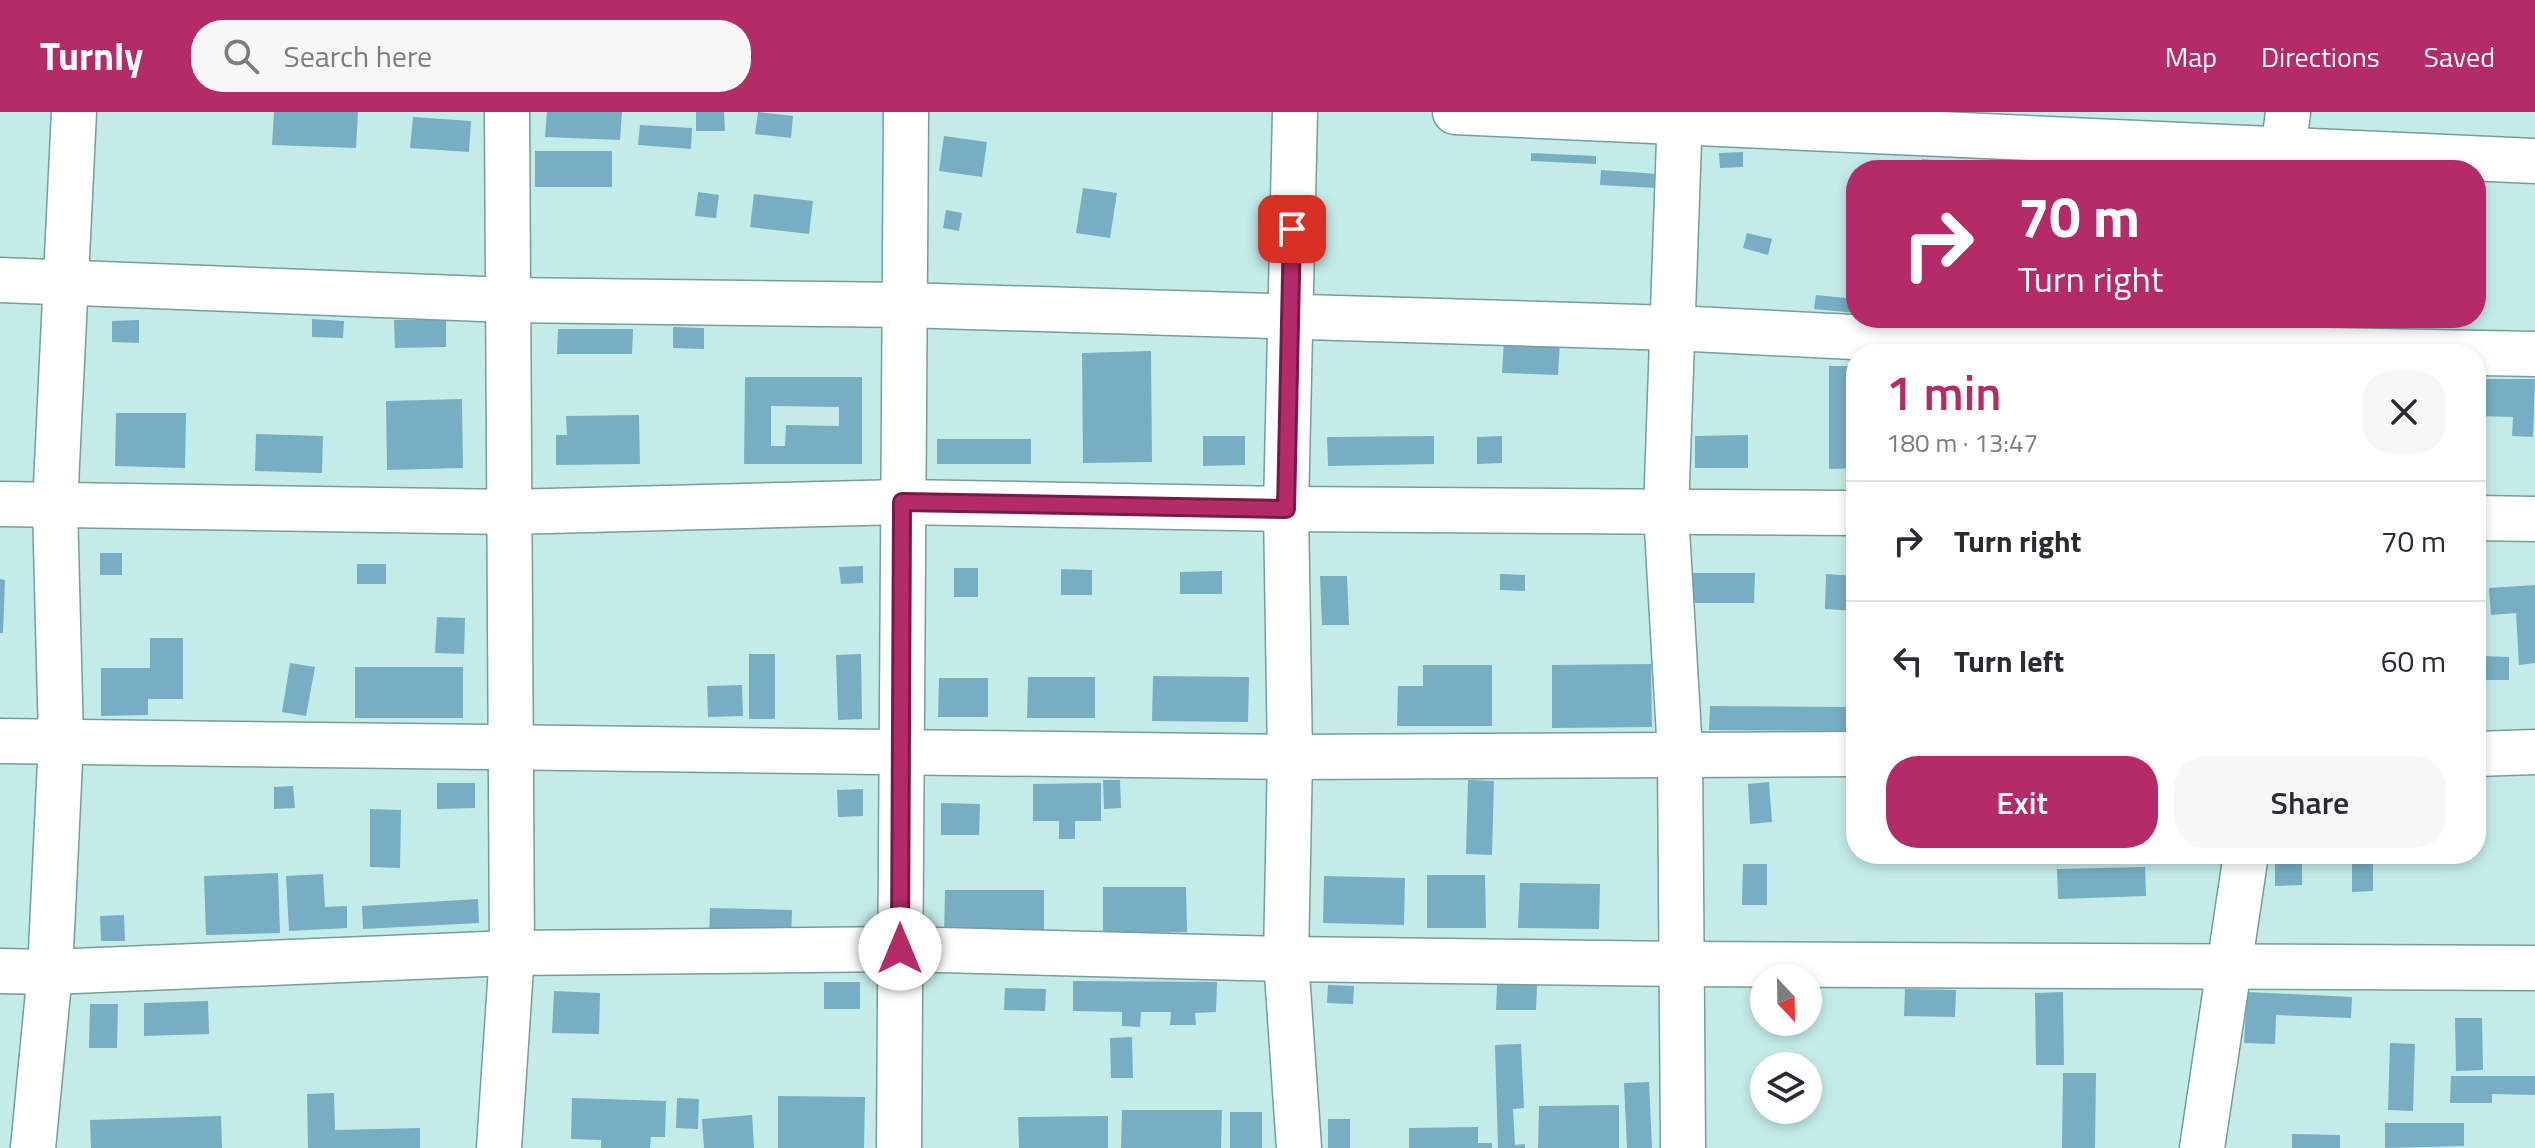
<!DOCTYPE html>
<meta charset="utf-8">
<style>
body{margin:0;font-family:"Titillium Web",sans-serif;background:#f7f7f7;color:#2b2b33;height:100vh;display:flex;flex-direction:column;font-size:30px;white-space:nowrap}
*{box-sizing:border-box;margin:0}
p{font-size:26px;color:#7c7c81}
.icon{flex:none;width:44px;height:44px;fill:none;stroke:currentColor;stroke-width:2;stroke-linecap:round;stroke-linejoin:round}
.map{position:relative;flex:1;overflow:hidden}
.side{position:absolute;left:1846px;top:232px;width:640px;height:520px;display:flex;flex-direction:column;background:#fff;border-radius:32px;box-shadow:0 4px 12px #0003}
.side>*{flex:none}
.banner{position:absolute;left:1846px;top:48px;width:640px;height:168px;border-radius:32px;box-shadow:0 4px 12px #0003;background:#b52b68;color:#fff;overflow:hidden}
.needle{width:52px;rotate:158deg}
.buttons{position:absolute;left:1750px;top:852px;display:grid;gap:16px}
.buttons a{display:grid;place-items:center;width:72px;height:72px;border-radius:50%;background:#fff;box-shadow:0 4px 12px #0003;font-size:40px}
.pin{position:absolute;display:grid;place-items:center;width:68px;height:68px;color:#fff;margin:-34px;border-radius:16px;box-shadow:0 4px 12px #0006}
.me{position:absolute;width:88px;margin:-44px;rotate:0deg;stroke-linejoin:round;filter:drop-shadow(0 0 6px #0008)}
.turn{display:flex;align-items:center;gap:28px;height:168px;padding:0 40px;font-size:36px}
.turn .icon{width:104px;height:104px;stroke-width:2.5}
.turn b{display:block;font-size:56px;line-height:68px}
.round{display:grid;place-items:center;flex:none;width:84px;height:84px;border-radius:32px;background:#f7f7f7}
.overview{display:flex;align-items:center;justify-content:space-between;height:136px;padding:0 40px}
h1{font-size:48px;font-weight:600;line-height:60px;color:#b52b68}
.primary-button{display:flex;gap:16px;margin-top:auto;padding:16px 40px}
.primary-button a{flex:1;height:92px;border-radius:32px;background:#b52b68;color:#fff;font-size:32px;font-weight:600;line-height:92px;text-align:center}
.primary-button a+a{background:#f7f7f7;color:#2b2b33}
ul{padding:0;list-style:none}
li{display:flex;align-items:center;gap:24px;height:120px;padding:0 40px;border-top:2px solid #e1e1e2}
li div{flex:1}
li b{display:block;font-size:30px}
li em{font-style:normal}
header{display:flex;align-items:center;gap:48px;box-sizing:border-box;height:112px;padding:0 40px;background:#b52b68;color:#fff}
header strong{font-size:38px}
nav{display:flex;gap:44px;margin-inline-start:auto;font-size:28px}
.search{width:560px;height:72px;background:#f7f7f7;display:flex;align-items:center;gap:20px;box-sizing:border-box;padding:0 28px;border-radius:32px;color:#7c7c81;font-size:30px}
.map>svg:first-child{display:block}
</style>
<header>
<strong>Turnly</strong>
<div class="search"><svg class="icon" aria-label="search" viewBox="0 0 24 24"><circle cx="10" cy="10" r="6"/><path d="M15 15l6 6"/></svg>Search here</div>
<nav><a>Map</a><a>Directions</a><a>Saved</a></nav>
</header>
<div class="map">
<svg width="2535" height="1036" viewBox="0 0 2535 1036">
<rect width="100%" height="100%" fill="#c3ece9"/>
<g fill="#77aec3" fill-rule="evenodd">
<polygon points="274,0 358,0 356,36 272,33"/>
<polygon points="547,0 622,0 620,28 545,25"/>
<polygon points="696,0 724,0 725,19 696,19"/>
<polygon points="758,0 793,4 791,26 755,22"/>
<polygon points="413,5 471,9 469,40 410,36"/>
<polygon points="640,13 692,16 691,37 638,33"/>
<polygon points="944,24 987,30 982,65 939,59"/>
<rect x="535" y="39" width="77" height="36"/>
<polygon points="1743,40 1743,55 1720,56 1719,41"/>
<polygon points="1531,41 1596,44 1596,52 1531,49"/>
<polygon points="1922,47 2000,54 1999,58 1922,54"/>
<polygon points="1601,58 1658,62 1656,76 1600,73"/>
<polygon points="1083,76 1117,81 1110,126 1076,121"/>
<polygon points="698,80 719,83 716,106 695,104"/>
<polygon points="754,82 813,89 809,122 750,115"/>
<polygon points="946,98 962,101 959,119 943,116"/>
<polygon points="1747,121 1772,127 1768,143 1743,136"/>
<polygon points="1816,183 1856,187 1856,201 1814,197"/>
<polygon points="312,207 344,209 343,226 312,225"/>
<polygon points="139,208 139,231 112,230 112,209"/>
<polygon points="394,208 446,208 446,235 395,236"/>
<polygon points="673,215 704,216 704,237 673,236"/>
<polygon points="558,217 633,217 632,242 557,242"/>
<polygon points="1504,228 1560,231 1558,263 1502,261"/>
<polygon points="1151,239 1152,350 1083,351 1082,241"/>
<polygon points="1829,254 1853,254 1856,356 1829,357"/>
<path d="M745,265H862V352H744ZM771,294L839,295V314L786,313L785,334H771Z"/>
<polygon points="2476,267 2535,267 2533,325 2512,324 2513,305 2476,304"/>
<polygon points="462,287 463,356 387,358 386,289"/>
<polygon points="116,301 186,301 185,356 115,354"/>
<polygon points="639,303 640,352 556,353 556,323 567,323 566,304"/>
<polygon points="256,322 323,324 322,361 255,359"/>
<polygon points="1748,323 1748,356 1695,356 1695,324"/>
<polygon points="1203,324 1245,324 1245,353 1203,354"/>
<polygon points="1434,324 1434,352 1328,354 1327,325"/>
<polygon points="1502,324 1502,351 1477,352 1477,325"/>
<rect x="937" y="327" width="94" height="25"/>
<rect x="100" y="441" width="22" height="22"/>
<rect x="357" y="452" width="29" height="20"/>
<polygon points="863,454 863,471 841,472 839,455"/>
<rect x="954" y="456" width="24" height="29"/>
<polygon points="1061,457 1092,458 1092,483 1061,483"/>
<polygon points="1222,459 1222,482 1180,482 1180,460"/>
<polygon points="1690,461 1755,461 1754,491 1690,491"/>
<polygon points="1500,462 1525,463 1525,479 1500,478"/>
<polygon points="1826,462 1856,464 1856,499 1825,497"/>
<polygon points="1320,464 1347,464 1349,513 1322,513"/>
<polygon points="0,467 5,468 3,521 0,521"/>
<polygon points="2535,473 2535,551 2519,553 2516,501 2491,503 2489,476"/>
<polygon points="437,505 465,506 464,542 435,541"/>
<polygon points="150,526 183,526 183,587 148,587 148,603 101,604 101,556 150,556"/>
<rect x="749" y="542" width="26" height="65"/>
<polygon points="861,542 862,607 838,608 836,543"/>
<polygon points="2483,544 2509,545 2509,568 2483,568"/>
<polygon points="290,551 315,555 306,604 282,600"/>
<polygon points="1651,552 1652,615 1552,616 1552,553"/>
<polygon points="1423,553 1492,553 1492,614 1397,614 1398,574 1423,574"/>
<rect x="355" y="555" width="108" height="51"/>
<polygon points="1153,564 1249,565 1248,610 1152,609"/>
<polygon points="1028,565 1095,565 1095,606 1027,606"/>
<polygon points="939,566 988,566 988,605 938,605"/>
<polygon points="742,573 743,604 708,605 707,574"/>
<polygon points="1710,594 1856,595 1856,619 1709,618"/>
<polygon points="1103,668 1120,668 1121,696 1104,697"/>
<polygon points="1468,668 1494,669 1492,743 1466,742"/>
<polygon points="1769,670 1772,710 1750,712 1748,672"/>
<polygon points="437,671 475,671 475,696 437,697"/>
<polygon points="1101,671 1101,709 1075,709 1075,727 1059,727 1059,709 1033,709 1033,672"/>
<polygon points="293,674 295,696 274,697 274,675"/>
<polygon points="863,677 863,704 838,705 837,678"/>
<polygon points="941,691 980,692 979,723 941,723"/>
<polygon points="370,697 401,698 400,756 370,755"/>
<polygon points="2275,742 2302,742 2302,773 2275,774"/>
<polygon points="2352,742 2373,742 2373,779 2352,780"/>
<polygon points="1743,752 1767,752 1767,793 1742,793"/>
<polygon points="2145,755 2146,784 2058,787 2057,757"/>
<polygon points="278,761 280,821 206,823 204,764"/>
<polygon points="323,762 325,795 347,794 347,816 289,819 286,764"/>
<polygon points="1427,763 1485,763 1486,816 1427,816"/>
<polygon points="1324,764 1405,766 1404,813 1323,811"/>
<polygon points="1520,771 1600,772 1599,817 1518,816"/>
<polygon points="1103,775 1186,775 1187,820 1103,821"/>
<polygon points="945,778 1044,778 1044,822 944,823"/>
<polygon points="478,787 479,811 363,817 362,794"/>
<polygon points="710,796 792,798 791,827 709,824"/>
<polygon points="124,803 125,829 101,829 100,804"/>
<polygon points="1073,869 1217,870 1216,900 1195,901 1196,913 1170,913 1171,900 1141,900 1140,915 1122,914 1122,900 1073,899"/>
<rect x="824" y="870" width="36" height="27"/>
<polygon points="1328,873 1354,874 1353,892 1327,891"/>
<polygon points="1497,873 1537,873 1536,898 1496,898"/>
<polygon points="1005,876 1046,877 1045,899 1004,898"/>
<polygon points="1905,877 1956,878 1955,905 1904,904"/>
<polygon points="554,879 600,881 599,922 552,921"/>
<polygon points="2063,880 2064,953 2036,953 2035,881"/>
<polygon points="2247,880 2352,885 2351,906 2276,903 2275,932 2244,931"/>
<polygon points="208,889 209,922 144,924 144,891"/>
<polygon points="90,892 118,892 117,936 89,936"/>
<polygon points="2455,906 2482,906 2483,958 2456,959"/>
<polygon points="1132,925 1133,966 1111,966 1110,926"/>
<polygon points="2390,931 2415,932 2413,999 2388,998"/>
<polygon points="1521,932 1524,996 1513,997 1515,1033 1525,1032 1525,1036 1498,1036 1495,933"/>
<polygon points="2063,961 2096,961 2095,1036 2062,1036"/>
<polygon points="2451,964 2535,964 2535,983 2492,982 2492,991 2450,991"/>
<polygon points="1649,970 1652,1036 1627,1036 1624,971"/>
<polygon points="334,981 335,1018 420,1016 420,1036 308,1036 307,982"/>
<polygon points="778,984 865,985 864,1036 778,1036"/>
<polygon points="572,986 666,989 665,1025 651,1025 650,1036 601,1036 601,1028 571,1027"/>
<polygon points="677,986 699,987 698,1017 676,1016"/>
<polygon points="1619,993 1619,1036 1538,1036 1539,994"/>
<polygon points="1122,998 1222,998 1221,1036 1121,1036"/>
<rect x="1230" y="1000" width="32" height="36"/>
<polygon points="752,1003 754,1036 704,1036 702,1007"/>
<polygon points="221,1004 222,1036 91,1036 90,1008"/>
<polygon points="1108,1004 1108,1036 1019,1036 1018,1005"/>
<rect x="1328" y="1007" width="22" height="29"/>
<polygon points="2385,1011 2464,1011 2464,1034 2385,1036"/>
<polygon points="1478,1015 1478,1031 1492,1031 1492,1036 1409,1036 1409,1016"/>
<polygon points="2292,1022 2340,1023 2340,1036 2292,1036"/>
</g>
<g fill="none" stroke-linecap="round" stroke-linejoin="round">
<g stroke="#769d9b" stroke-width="47">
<g id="minor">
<polyline points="1295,0 1286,397 1290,645 1286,847 1299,1036"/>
<polyline points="1455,0 2535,49"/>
<polyline points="1680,0 1666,400 1680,641 1683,1036"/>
<polyline points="2281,58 2288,0"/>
<polyline points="0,168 508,188 904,193 1673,216 1971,231 2535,242"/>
<polyline points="0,392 509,400 902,390 1286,397 1856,401"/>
<polyline points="2476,406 2535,407"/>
<polyline points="0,629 1290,645 1856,642"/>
<polyline points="2476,642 2535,640"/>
<polyline points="0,859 50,860 512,841 900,837 1286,847 1681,852 2535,856"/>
<polyline points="33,1036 50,860 61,628 55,394 74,0"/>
<polyline points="499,1036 512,841 507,0"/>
<polyline points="899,1036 906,0"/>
<polyline points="2202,1036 2246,742"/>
</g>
</g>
<use href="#minor" stroke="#fff" stroke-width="44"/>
</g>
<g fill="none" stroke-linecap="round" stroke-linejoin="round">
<g stroke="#761c44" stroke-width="20">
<polyline id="route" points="900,837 902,390 1286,397 1292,117"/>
</g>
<use href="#route" stroke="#b52b68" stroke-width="14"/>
</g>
</svg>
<div class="buttons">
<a><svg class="needle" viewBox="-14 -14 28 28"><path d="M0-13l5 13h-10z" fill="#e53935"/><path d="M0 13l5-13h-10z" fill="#7c7c81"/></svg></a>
<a><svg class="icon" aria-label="layers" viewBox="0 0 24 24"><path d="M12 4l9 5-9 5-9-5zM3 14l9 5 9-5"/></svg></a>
</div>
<div class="pin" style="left:1292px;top:117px;background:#d93025"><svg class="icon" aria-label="arrive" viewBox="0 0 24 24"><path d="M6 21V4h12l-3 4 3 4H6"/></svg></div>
<svg class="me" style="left:900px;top:837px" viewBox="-20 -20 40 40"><circle r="19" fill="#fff"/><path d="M0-13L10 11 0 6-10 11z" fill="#b52b68"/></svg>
<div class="banner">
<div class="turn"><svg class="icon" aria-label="right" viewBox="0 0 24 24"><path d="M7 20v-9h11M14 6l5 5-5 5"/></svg><div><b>70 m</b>Turn right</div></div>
</div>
<section class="side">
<div class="overview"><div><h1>1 min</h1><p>180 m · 13:47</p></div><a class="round"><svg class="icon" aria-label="close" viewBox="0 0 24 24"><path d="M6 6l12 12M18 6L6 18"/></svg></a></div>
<ul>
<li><svg class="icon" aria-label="right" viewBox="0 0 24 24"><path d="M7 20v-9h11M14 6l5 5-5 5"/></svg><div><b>Turn right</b></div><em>70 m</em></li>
<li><svg class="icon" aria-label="left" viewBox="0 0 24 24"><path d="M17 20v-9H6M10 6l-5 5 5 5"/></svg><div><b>Turn left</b></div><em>60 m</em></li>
</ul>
<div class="primary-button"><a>Exit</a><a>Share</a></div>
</section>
</div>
